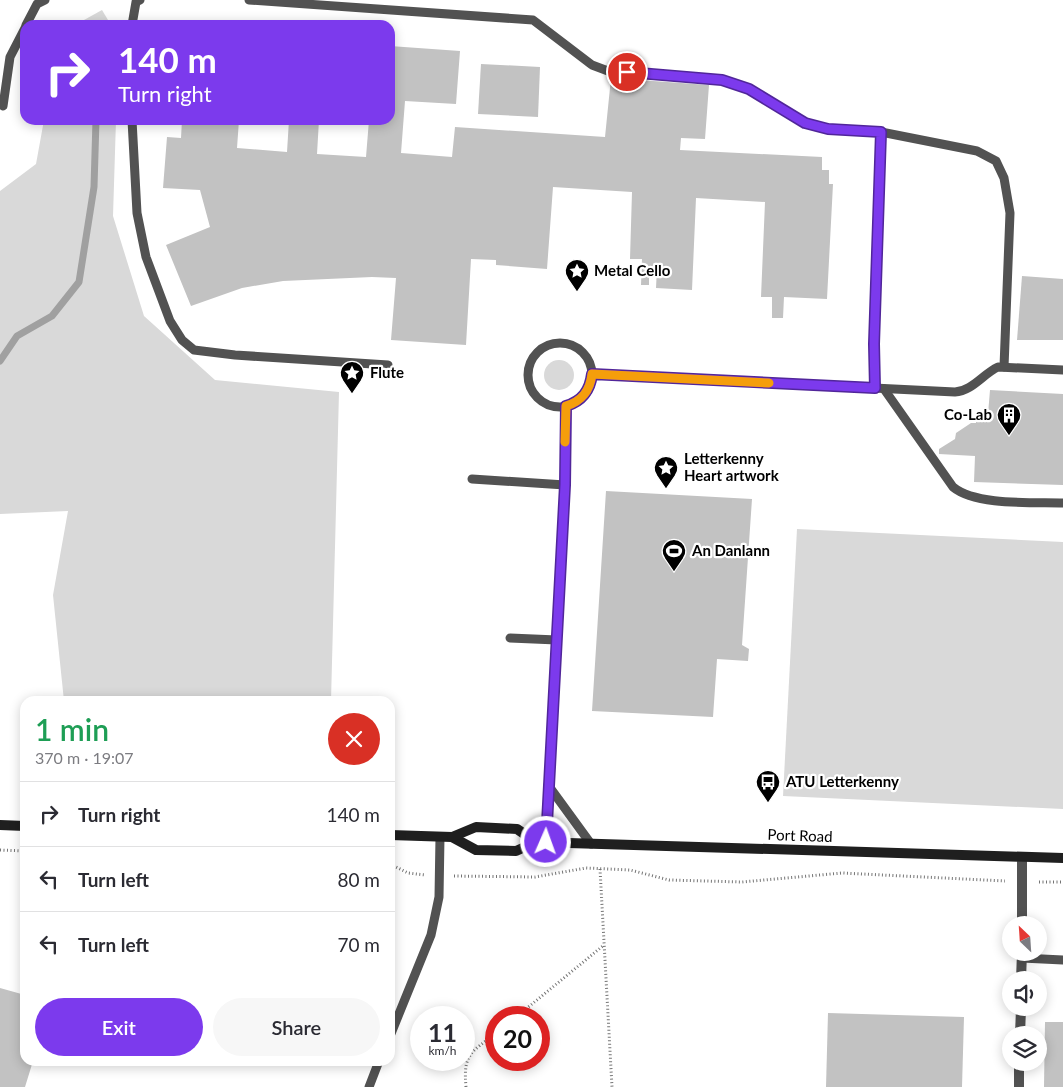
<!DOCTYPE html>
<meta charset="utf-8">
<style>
body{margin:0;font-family:Lato,sans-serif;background:#f7f7f7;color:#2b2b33;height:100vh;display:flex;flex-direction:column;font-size:19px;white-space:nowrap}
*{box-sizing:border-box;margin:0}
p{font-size:16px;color:#7c7c81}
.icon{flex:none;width:28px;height:28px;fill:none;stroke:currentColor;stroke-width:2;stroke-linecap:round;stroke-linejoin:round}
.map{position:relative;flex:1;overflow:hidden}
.drawer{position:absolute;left:20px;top:696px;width:375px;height:370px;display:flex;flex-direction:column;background:#fff;border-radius:15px;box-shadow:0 2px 12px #0003}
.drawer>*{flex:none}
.hud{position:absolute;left:20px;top:20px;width:375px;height:105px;border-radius:15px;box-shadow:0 2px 12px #0003;background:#7c3aed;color:#fff;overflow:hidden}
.needle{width:32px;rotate:335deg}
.tools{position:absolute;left:1002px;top:916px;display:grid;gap:10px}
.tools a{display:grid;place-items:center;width:45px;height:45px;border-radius:50%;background:#fff;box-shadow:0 2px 12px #0003;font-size:25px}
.speed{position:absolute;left:410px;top:1006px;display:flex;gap:10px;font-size:25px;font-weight:700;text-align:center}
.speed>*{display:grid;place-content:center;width:65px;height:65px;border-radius:50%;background:#fff;box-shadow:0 2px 12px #0003;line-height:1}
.speed small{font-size:12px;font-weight:400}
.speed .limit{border:8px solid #d22;background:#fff;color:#111}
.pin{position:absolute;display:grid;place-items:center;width:42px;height:42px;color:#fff;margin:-21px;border:2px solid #fff;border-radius:50%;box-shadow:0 1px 5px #0007}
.me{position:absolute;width:55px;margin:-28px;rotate:2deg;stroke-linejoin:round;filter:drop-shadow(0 0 4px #0008)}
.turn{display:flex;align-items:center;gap:18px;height:105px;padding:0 15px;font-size:22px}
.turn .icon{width:65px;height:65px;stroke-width:2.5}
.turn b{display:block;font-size:35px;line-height:42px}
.round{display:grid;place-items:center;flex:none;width:52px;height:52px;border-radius:26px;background:#f7f7f7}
.headline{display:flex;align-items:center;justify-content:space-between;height:85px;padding:0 15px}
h1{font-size:30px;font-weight:600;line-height:38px;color:#1e9e55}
.button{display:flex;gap:10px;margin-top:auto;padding:10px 15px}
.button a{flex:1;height:58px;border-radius:30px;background:#7c3aed;color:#fff;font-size:20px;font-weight:600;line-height:58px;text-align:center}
.button a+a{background:#f7f7f7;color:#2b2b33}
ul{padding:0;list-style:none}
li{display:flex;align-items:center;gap:15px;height:65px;padding:0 15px;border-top:1px solid #e1e1e2}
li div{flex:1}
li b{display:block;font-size:19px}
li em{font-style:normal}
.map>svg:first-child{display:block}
</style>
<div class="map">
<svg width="1063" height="1087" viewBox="0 0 1063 1087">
<rect width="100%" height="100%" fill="#fff"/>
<g fill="#d9d9d9">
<polygon points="102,10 111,25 75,25"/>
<polygon points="44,120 116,120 113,216 144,316 215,380 339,392 331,701 64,701 53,595 68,511 0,514 0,191 36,164"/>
<circle cx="559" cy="375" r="15"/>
<polygon points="797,529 1063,542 1063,809 783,796"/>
</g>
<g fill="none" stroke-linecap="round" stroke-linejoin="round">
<polyline stroke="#a0a0a0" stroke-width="7" points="0,361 17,336 52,316 79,282 94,187 96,120"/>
</g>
<g fill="#c2c2c2">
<polygon points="390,46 460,51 456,104 405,101 401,153 452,157 455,127 605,137 611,78 709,85 705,139 681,138 680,150 822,157 822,170 829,170 829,184 833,184 827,299 784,297 783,318 772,318 772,297 761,297 765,202 696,198 692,290 656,288 657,267 649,266 649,285 641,285 642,259 630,259 632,192 553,187 547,269 496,265 496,260 471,259 466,345 391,340 396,278 372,277 283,281 242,288 191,306 166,245 210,227 200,190 163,188 167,137 181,138 182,120 221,122 221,120 239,120 237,148 287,152 289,120 319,120 317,154 366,157 369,120 390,120"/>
<polygon points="481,64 540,67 538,117 478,114"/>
<polygon points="1022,276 1063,279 1063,340 1017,340"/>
<polygon points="990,390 1063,394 1063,485 974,482 975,456 939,454 939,449 955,439 956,433 971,423 976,423 976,414 988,414"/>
<polygon points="606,491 752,499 742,645 749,649 748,661 717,659 713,717 592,711"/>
<polygon points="0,988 25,995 25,1061 33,1061 25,1087 0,1087"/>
<polygon points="828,1013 964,1017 962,1087 826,1087"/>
<polygon points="1045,1022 1063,1022 1063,1087 1044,1087"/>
</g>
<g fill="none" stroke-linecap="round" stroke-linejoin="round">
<g stroke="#747474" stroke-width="3" stroke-dasharray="1 2.5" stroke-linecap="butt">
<polyline points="0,850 25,851"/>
<polyline points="390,864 408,873 425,875"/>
<polyline points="600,869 612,1087"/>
<polyline points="454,876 535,877 586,868 630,870 669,880 742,882 842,873 1005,881"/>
<polyline points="1039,882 1063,882"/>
<polyline points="515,1018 604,945"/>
<path d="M466,1087C463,1053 471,1053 496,1033"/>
</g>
<g stroke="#525252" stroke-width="9">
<polyline points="249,0 533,20 592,65 608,71 722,80 749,89 805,123 828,129 881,132 977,151 996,161 1004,178 1010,213 1004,367"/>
<polyline points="26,25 37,4 45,0"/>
<polyline points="132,25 136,2 140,0"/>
<polyline points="3,106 10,57 25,28"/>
<polyline points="132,120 137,213 146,257 170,321 182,340 194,350 235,355 388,365"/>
<circle cx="560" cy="375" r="32"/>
<path d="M592,374L955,392C972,391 983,374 998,367L1063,370"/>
<polyline points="875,388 874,345 881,132"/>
<path d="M884,389L953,487C976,506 1034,502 1063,503"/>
<polyline points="472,479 565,485"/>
<polyline points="510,638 557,640"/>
<polyline points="548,785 591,844"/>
<polyline points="546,842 565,485 566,406"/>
<polyline points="1022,958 1063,960"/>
<polyline points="390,1036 431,935 439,897 440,837"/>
<polyline points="369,1087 379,1061"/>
</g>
<g stroke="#525252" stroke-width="10">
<polyline points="1022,925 1022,857"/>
<polyline points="1021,980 1022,952"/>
<polyline points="1020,1035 1021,1008"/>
<polyline points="1019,1087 1019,1062"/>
</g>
<g stroke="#1f1f1f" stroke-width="10">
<polyline points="0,825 25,826"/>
<polyline points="390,835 452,837 476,850 516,851 536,842 1063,858"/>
<polyline points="452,837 476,827 517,829 536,842"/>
</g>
</g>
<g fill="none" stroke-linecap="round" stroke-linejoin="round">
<g stroke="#51269a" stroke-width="12">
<path id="route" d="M546,842L565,485L566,406C582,401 590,391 592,374L875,388L874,344L881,132L828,129L805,123L749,89L722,80L627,72"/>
</g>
<use href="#route" stroke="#7c3aed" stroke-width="9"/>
<path stroke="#f59e0b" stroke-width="9" d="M565,442L566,406C582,401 590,391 592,374L769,383"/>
</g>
<defs>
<g id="sight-pin" transform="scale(1.25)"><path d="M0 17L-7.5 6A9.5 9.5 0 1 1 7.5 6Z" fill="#000" stroke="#fff"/><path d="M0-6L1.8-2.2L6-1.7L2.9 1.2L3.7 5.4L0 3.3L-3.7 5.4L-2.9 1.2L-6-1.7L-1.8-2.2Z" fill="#fff"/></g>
<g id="building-pin" transform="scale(1.25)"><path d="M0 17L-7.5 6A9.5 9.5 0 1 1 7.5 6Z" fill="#000" stroke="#fff"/><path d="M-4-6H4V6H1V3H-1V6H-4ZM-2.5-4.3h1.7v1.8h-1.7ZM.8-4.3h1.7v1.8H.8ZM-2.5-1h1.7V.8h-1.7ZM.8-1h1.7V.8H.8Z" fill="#fff"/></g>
<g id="stadium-pin" transform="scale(1.25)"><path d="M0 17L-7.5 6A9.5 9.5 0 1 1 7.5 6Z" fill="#000" stroke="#fff"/><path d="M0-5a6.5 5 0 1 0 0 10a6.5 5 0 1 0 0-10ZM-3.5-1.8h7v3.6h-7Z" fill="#fff"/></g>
<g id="bus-pin" transform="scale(1.25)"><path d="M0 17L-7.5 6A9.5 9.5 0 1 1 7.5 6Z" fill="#000" stroke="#fff"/><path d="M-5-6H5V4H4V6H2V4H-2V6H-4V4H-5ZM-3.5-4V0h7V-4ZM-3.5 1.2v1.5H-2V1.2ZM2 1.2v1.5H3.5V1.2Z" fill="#fff"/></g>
</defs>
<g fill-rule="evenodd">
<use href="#sight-pin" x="577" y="271"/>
<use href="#sight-pin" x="352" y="373"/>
<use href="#building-pin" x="1009" y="415"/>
<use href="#sight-pin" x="666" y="468"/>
<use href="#stadium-pin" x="674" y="551"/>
<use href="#bus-pin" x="768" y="782"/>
</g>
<g text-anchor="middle" stroke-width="4.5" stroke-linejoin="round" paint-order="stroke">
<g font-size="15" font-weight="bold" fill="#000" stroke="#fff" text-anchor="start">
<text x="594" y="276">Metal Cello</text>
<text x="370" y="378">Flute</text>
<text x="992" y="420" text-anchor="end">Co-Lab</text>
<text x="684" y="464">Letterkenny<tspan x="684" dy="17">Heart artwork</tspan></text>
<text x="692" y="556">An Danlann</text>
<text x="786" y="787">ATU Letterkenny</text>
</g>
<g font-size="15" fill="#000" stroke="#fff">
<text transform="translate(800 836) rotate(2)" y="5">Port Road</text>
</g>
</g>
</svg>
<div class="tools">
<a><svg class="needle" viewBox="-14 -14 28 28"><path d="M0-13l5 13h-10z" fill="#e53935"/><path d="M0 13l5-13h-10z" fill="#7c7c81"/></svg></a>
<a><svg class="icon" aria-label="sound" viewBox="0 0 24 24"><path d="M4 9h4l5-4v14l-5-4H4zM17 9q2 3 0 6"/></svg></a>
<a><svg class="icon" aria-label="layers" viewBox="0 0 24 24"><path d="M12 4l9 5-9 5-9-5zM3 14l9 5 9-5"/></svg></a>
</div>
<div class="speed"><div>11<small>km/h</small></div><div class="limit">20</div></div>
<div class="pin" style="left:627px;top:72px;background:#d93025"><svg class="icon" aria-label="arrive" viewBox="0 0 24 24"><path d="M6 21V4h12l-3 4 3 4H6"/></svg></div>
<svg class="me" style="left:546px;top:842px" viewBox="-20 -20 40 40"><circle r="17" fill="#7c3aed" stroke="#fff" stroke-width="3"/><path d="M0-11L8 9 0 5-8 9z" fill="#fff"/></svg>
<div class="hud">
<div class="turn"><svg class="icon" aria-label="right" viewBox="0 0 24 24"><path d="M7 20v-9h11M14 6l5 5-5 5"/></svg><div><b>140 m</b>Turn right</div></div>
</div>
<section class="drawer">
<div class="headline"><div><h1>1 min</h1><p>370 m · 19:07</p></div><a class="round" style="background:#d93025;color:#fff"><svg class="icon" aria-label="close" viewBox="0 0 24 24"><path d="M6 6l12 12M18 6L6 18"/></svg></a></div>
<ul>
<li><svg class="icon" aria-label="right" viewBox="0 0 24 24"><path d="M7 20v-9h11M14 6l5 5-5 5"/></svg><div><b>Turn right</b></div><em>140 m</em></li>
<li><svg class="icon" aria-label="left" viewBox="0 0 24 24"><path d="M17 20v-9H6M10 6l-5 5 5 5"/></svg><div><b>Turn left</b></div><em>80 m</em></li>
<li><svg class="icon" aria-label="left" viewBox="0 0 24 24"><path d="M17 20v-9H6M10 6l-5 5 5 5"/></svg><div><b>Turn left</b></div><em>70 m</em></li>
</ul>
<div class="button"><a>Exit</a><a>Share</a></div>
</section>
</div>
